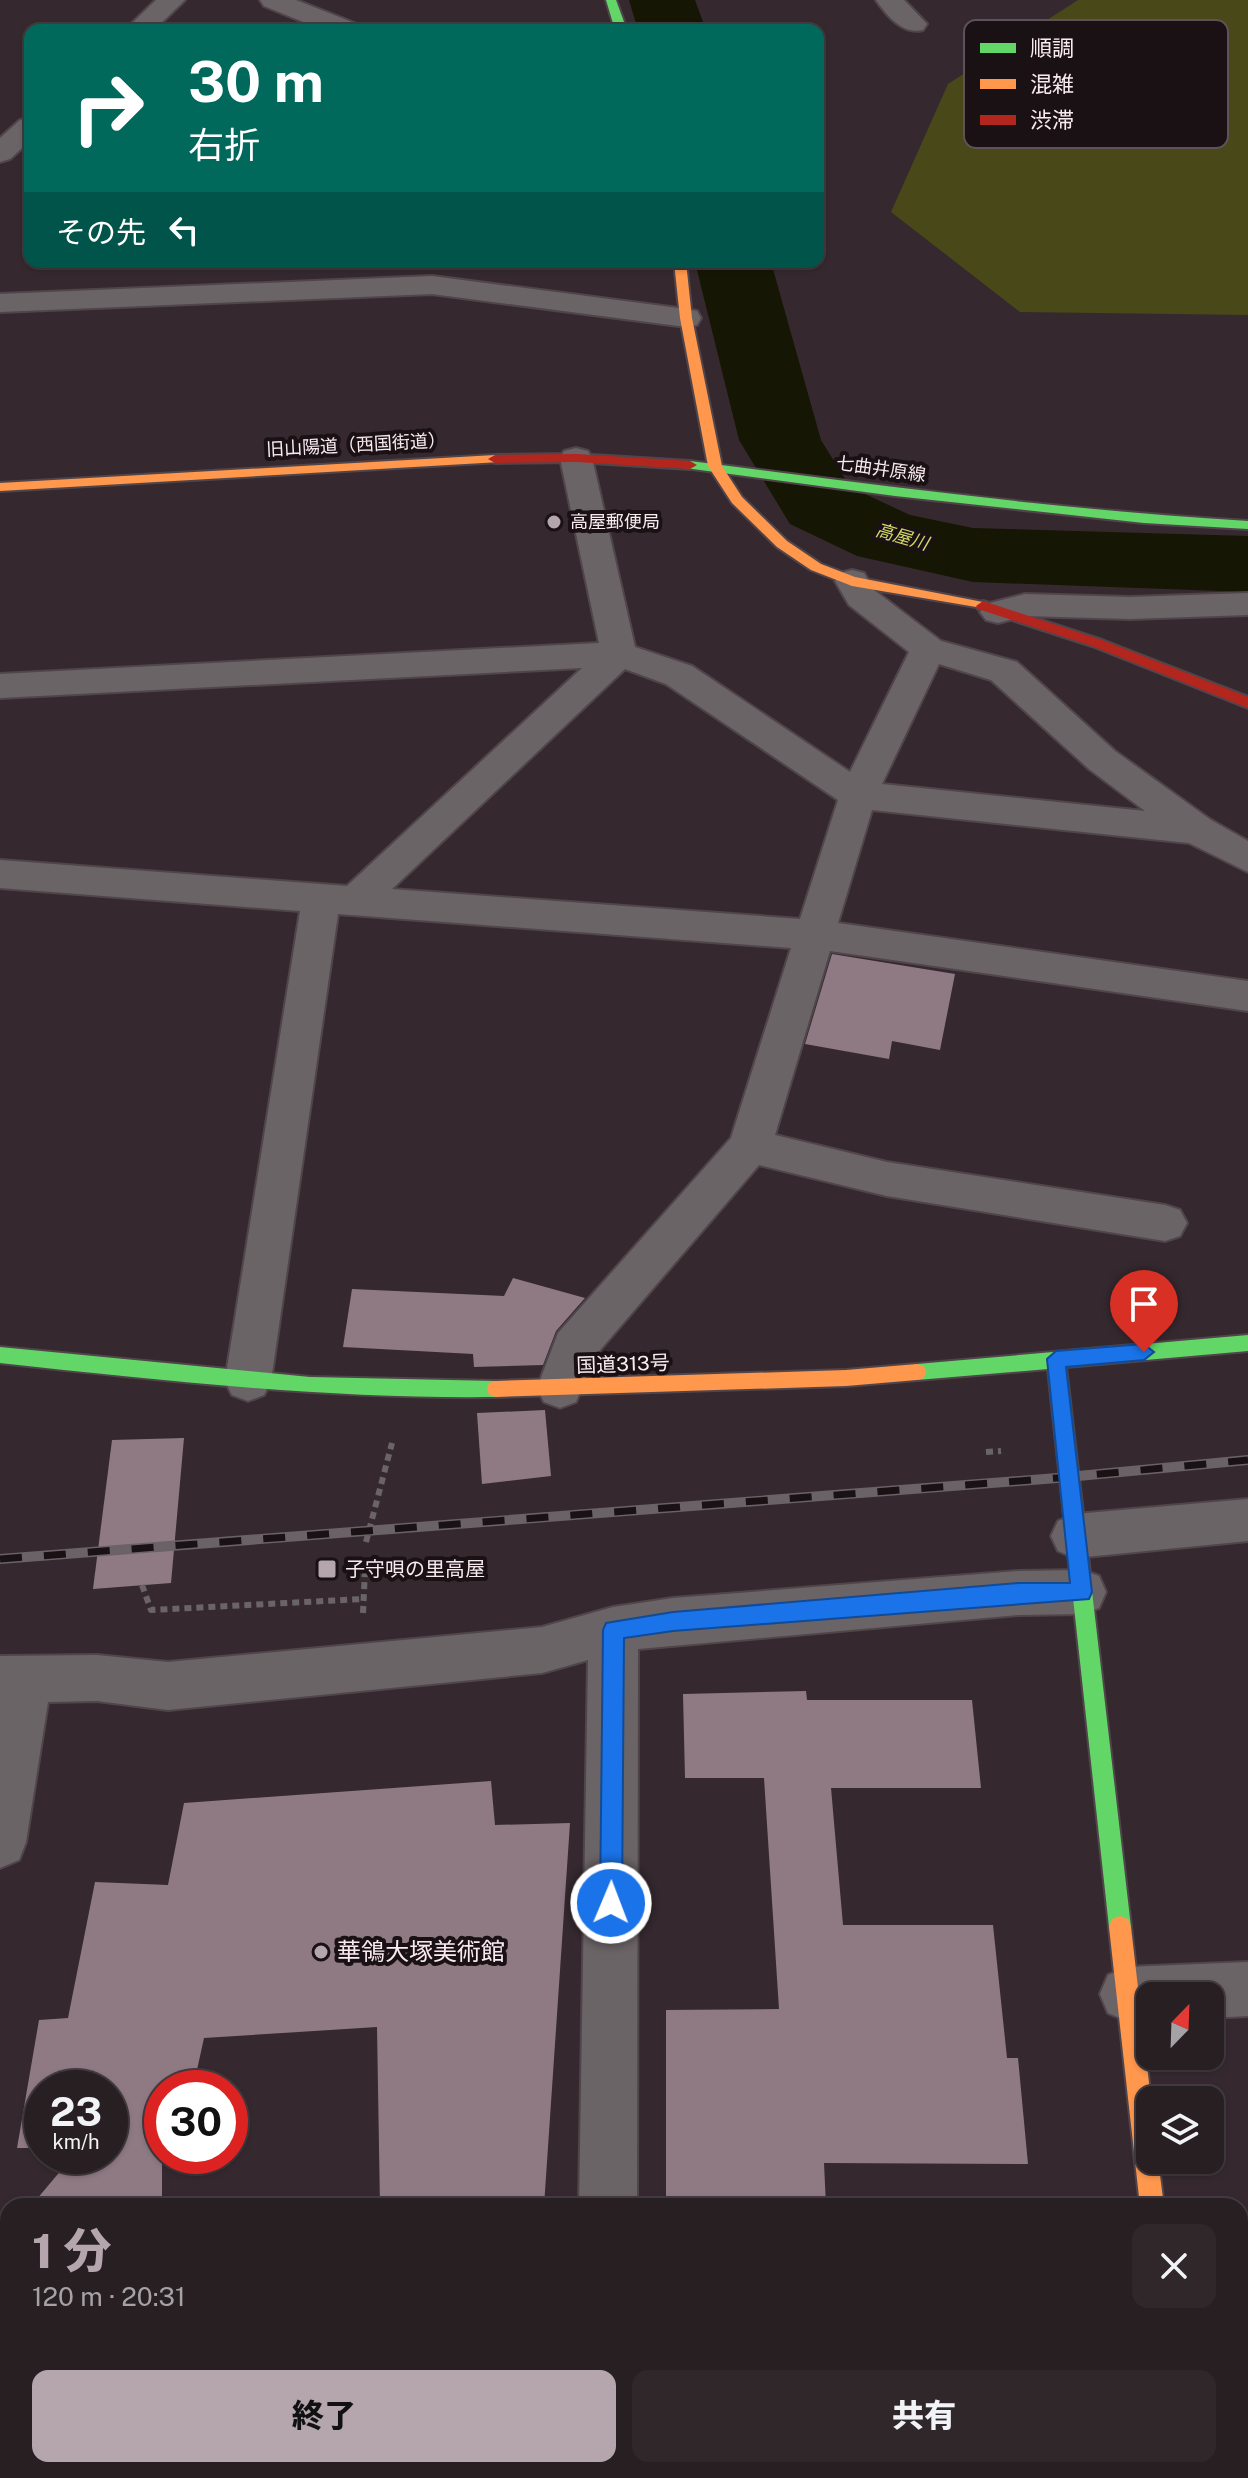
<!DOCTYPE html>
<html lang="ja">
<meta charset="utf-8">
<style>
body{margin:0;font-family:"Public Sans","Noto Sans JP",sans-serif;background:#30272b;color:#f1f3f6;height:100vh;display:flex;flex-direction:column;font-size:30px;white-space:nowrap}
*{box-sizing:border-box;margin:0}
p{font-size:26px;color:#a5a2a6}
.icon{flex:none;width:44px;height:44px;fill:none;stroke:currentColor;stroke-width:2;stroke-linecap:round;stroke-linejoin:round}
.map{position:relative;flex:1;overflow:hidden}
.details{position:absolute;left:0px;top:2198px;width:1248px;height:280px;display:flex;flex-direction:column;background:#281f23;border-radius:24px 24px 0 0;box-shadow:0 2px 6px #0004,0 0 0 2px #443d41}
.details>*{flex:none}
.hud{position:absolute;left:24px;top:24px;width:800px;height:244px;border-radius:16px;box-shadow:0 2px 6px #0004,0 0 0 2px #443d41;background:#00695c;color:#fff;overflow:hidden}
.needle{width:52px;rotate:23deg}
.controls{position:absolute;left:1136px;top:1982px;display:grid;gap:16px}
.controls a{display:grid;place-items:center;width:88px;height:88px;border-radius:16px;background:#281f23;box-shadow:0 2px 6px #0004,0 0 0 2px #443d41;font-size:40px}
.speed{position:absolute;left:24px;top:2070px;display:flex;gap:16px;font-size:40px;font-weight:700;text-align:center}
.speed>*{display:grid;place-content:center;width:104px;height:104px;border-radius:50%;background:#281f23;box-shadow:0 2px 6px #0004,0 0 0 2px #443d41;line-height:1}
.speed small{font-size:20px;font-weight:400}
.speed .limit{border:12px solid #d22;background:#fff;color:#111}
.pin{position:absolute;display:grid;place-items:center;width:68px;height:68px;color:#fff;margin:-82px -34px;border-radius:50% 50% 50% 0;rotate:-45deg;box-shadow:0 0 8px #0007}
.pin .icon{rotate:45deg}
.me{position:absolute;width:88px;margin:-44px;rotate:1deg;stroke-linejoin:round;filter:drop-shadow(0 0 6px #0008)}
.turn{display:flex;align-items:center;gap:28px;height:168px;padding:0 32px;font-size:36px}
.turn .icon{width:104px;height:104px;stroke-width:2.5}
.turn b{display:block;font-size:56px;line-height:68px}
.then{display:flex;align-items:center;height:76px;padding:0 32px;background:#0003;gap:16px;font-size:30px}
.round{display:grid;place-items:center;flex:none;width:84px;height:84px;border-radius:16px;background:#30272b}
.headline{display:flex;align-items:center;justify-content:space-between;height:136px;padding:0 32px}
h1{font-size:48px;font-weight:800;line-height:60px;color:#b4a6ac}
.cta{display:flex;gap:16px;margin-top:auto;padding:16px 32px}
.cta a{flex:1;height:92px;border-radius:16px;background:#b4a6ac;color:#111;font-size:32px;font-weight:800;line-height:92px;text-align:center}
.cta a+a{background:#30272b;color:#f1f3f6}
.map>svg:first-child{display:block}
</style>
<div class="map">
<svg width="1248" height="2478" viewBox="0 0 1248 2478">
<rect width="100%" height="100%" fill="#35292f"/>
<polygon fill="#484819" points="1078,0 1248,0 1248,315 1020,312 891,212 948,84"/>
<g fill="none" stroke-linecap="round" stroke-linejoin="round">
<g fill="#161604" fill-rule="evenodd">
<polygon points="629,0 695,0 706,30 638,30"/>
<polygon points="695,262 771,262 821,440 850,487 910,515 973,528 1248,536 1248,592 973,582 857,556 790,524 739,440"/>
</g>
</g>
<g fill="#8f7a84">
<polygon points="832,954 955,974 940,1050 892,1041 889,1059 805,1044"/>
<polygon points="513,1278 585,1298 556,1331 543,1365 474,1367 473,1354 343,1347 352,1289 504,1296"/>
<polygon points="545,1410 551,1476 482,1484 477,1413"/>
<polygon points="184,1438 171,1583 93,1589 112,1440"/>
<polygon points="806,1691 807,1700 972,1700 981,1788 831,1788 843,1925 993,1925 1007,2058 1018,2058 1028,2164 824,2163 826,2206 666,2206 666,2010 779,2009 764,1778 685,1778 683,1694"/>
<polygon points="491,1781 495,1825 570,1823 544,2206 380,2206 377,2027 204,2038 193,2088 162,2088 162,2206 31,2206 73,2156 110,2156 110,2088 42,2088 42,2148 17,2148 39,2020 68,2018 95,1882 168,1885 184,1803"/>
</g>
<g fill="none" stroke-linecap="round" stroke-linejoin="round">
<g stroke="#50454a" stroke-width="4">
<g id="street">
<polygon points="156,0 185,0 154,30 125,30"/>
<polygon points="260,0 296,0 357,24 360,30 323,30 264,6"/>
<path d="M876,0H904L927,24L923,30C903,35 887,16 876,0Z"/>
<polygon points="30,118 30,141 10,159 0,162 0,138 20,120"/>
<polygon points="432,276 686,309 697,311 701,318 697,325 686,327 432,294 0,312 0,294"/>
<path d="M576,448L588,451L592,458L635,647L692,666L850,772L909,652L849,605L835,581L840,573L852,570L864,573L874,590L941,641L1017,662L1115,751L1211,820L1248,841V872L1189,843L872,810L838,923L1248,981V1011L830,951L775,1135L887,1162L1165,1205L1180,1210L1187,1223L1180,1236L1165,1241L887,1196L759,1165L594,1357L576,1402L560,1408L544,1402L537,1388L558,1333L731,1138L791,948L338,914L271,1381L264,1395L248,1401L232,1395L225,1381L300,911L0,888V860L347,886L582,668L0,698V674L599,643L560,458L564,451ZM939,664L991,680L1089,769L1145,811L882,784ZM625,669L666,684L838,800L800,919L392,889Z"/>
<polygon points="1248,593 1248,615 1130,619 1025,616 998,623 986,620 980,612 986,604 1025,594 1130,597"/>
<polygon points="1248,1499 1248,1541 1075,1558 1058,1551 1051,1536 1058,1521 1075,1514"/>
<polygon points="1082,1570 1099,1576 1106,1592 1099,1608 1082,1614 1019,1615 638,1649 637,2206 579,2206 588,1660 542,1673 168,1710 97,1701 48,1702 26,1842 19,1860 0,1868 0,1656 97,1655 168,1662 542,1627 613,1607 673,1598 1019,1571"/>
<polygon points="1248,1962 1248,2016 1210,2018 1210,1996 1150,1996 1150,2020 1127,2021 1108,2013 1100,1994 1108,1975 1127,1967"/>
<rect x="575" y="2470" width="62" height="8"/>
<polygon points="743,2470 938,2470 934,2478 739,2478"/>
</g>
</g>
<g stroke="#50454a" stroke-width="4">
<g id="fast">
<polygon points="606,0 616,0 627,30 615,30"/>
<path d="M690,461C876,485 1061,510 1248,521V529L1144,523L895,496L685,468V462Z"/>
<polygon points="1248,1335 1248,1351 1066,1367 1131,1927 1128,1935 1120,1938 1112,1935 1109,1927 1048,1369 917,1380 910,1378 908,1372 910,1366 917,1364"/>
<path d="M0,1347L310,1377L496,1381L503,1383L505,1389L503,1395L496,1397C330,1399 165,1381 0,1363Z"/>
<polygon points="1174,2470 1200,2470 1201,2478 1175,2478"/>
</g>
</g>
<g stroke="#50454a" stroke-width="4">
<g id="slow">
<polygon points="674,262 686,262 692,318 722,466 742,497 787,541 821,564 855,577 988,603 988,609 852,586 811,570 777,547 732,503 708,466 680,318"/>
<polygon points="495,455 502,459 500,462 0,491 0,483"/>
<polygon points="917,1364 924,1366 926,1372 924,1378 917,1380 846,1386 496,1397 489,1395 487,1389 489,1383 496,1381 846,1370"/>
<polygon points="1120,1916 1128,1919 1131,1927 1151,2100 1150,2160 1158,2160 1164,2206 1140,2206 1109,1927 1112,1919"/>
</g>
</g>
<g stroke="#50454a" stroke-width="4">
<g id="jam">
<polygon points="576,454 690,461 697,465 690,469 576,462 495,463 488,459 495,455"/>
<polygon points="983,601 1102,640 1248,697 1248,708 1092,646 978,609 976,606"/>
</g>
</g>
<g stroke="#6b6467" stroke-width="6" stroke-dasharray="7 5" stroke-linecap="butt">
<polyline points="986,1452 1001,1451"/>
<polyline points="366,1542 392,1443"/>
<polyline points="142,1585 151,1610 363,1599"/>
<polyline points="363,1613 365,1570"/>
</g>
<use href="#street" fill="#6b6467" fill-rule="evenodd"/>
<use href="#fast" fill="#63d668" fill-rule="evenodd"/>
<use href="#slow" fill="#ff974d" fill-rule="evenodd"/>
<use href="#jam" fill="#b3261e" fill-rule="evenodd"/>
<g stroke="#6a6266" stroke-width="10">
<polyline id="rail" points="0,1559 1057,1478 1248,1460"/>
</g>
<use href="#rail" stroke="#1a1115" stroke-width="7" stroke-dasharray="22" stroke-linecap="butt"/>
</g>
<polygon fill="#1a73e8" stroke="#114b97" stroke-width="2" points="1144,1344 1154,1352 1144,1360 1066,1367 1092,1592 1089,1599 673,1631 624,1638 622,1903 619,1911 611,1914 603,1911 600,1903 603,1630 606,1623 673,1612 1019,1583 1070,1583 1047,1359 1056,1351"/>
<g fill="#b4a6ac" stroke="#1a1115" stroke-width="3">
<circle cx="554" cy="522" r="8"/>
<rect x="317" y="1559" width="20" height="20" rx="4"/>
<circle cx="321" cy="1952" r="8"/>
</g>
<g text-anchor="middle" stroke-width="8" stroke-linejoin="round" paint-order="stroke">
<g font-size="18" fill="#f9eaf0" stroke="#1a1115">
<text transform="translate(356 445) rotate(-3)" y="6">旧山陽道（西国街道）</text>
<text transform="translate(881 469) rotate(8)" y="6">七曲井原線</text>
</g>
<g font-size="18" fill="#f9eaf0" stroke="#1a1115" text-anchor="start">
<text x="570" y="528">高屋郵便局</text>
</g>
<g font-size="18" font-style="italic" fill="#d4d966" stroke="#1a1115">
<text transform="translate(902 537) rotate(16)" y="6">高屋川</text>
</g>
<g font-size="20" fill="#f9eaf0" stroke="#1a1115">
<text transform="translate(623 1364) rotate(-2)" y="7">国道313号</text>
</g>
<g font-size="20" fill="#f9eaf0" stroke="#1a1115" text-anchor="start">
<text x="345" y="1576">子守唄の里高屋</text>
</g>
<g font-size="24" fill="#f9eaf0" stroke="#1a1115" text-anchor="start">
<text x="337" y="1960">華鴒大塚美術館</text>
</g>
</g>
<rect x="964" y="20" width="264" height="128" rx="12" fill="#1a1115" stroke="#5d5257" stroke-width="2"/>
<rect x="980" y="43" width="36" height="10" fill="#63d668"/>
<rect x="980" y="79" width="36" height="10" fill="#ff974d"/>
<rect x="980" y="115" width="36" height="10" fill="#b3261e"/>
<g font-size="22" fill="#f9eaf0">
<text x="1030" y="56">順調</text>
<text x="1030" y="92">混雑</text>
<text x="1030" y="128">渋滞</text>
</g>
</svg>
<div class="controls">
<a><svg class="needle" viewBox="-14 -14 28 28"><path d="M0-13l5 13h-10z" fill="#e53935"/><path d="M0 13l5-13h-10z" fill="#a5a2a6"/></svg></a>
<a><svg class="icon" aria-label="layers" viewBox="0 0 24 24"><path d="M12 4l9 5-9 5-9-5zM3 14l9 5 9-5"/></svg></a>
</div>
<div class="speed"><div>23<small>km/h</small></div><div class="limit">30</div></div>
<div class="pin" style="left:1144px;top:1352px;background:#d93025"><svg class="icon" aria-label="arrive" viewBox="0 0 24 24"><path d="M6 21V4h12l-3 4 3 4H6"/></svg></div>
<svg class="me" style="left:611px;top:1903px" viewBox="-20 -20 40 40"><circle r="17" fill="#1a73e8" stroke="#fff" stroke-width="3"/><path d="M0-11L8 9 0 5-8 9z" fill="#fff"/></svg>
<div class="hud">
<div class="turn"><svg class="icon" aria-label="right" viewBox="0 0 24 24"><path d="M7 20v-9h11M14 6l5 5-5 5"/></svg><div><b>30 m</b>右折</div></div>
<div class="then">その先<svg class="icon" aria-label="left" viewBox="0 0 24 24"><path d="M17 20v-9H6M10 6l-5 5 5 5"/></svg></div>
</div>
<section class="details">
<div class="headline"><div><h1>1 分</h1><p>120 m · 20:31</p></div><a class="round"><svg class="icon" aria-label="close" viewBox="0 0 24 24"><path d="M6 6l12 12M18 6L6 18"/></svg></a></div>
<div class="cta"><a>終了</a><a>共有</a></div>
</section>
</div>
